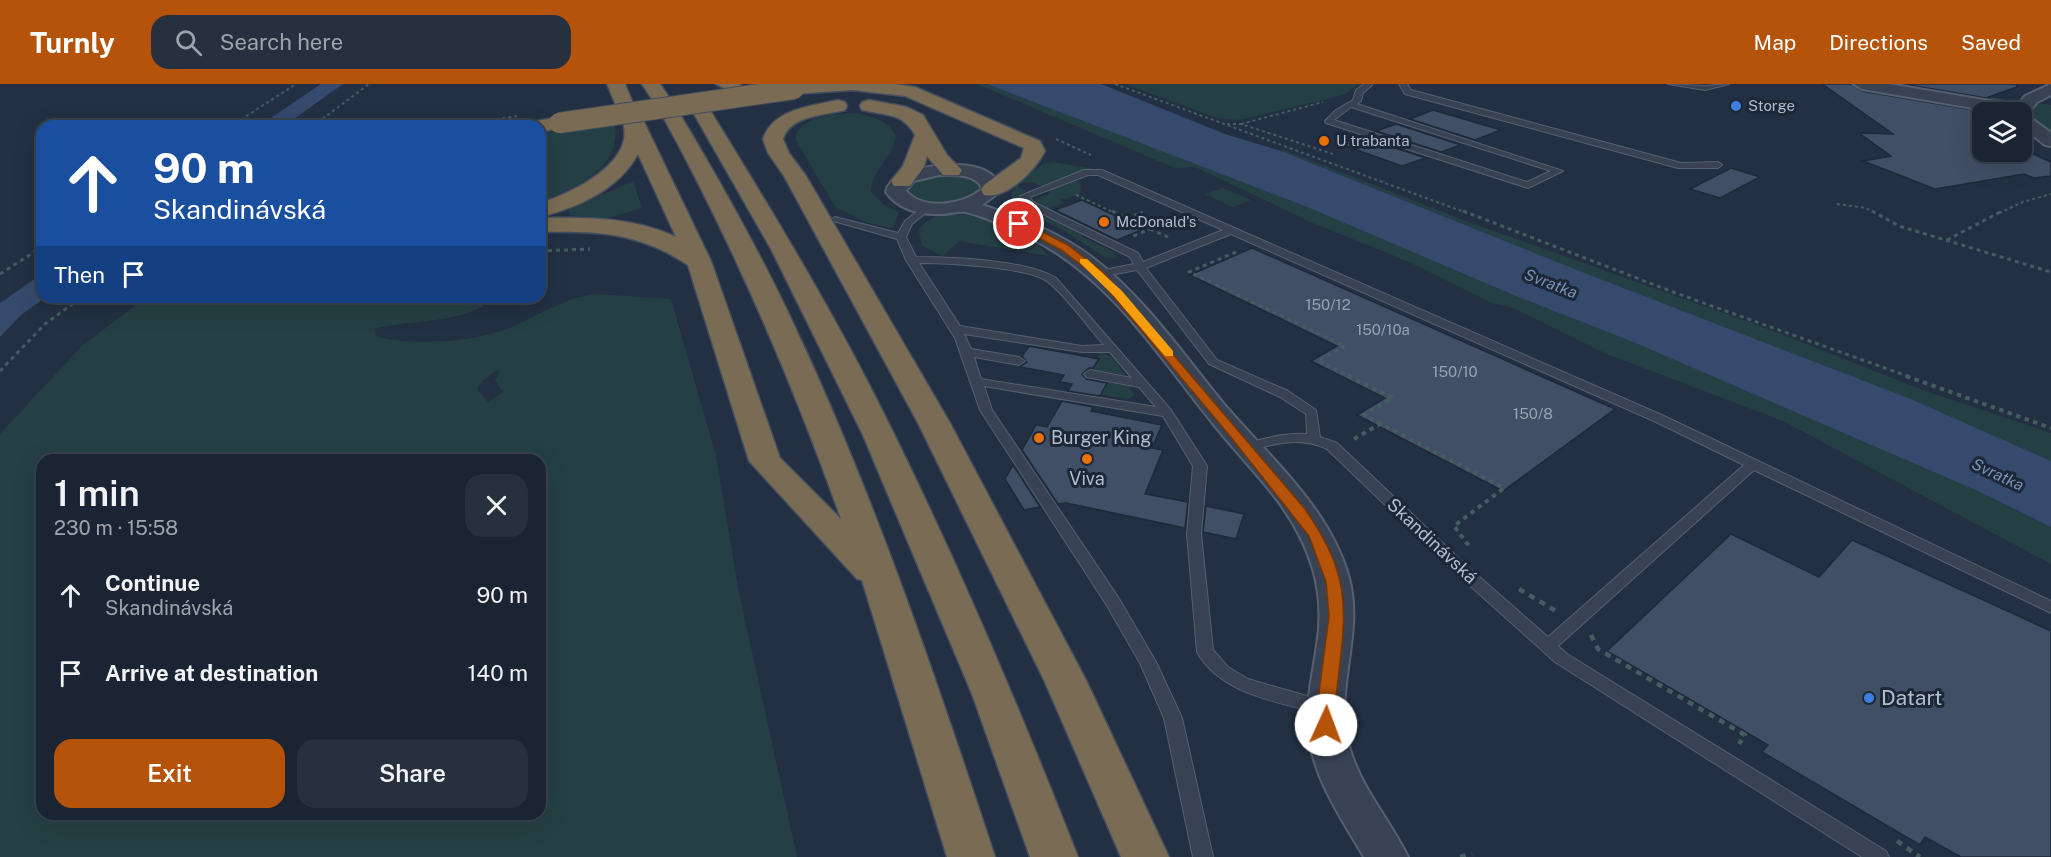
<!DOCTYPE html>
<meta charset="utf-8">
<style>
body{margin:0;font-family:"Public Sans",sans-serif;background:#27303e;color:#f1f3f6;height:100vh;display:flex;flex-direction:column;font-size:22px;white-space:nowrap}
*{box-sizing:border-box;margin:0}
p{font-size:20px;color:#9fa4ac}
.icon{flex:none;width:33px;height:33px;fill:none;stroke:currentColor;stroke-width:2;stroke-linecap:round;stroke-linejoin:round}
.map{position:relative;flex:1;overflow:hidden}
.drawer{position:absolute;left:36px;top:370px;width:510px;height:366px;display:flex;flex-direction:column;background:#1a2432;border-radius:18px;box-shadow:0 6px 24px #0002,0 0 0 2px #38414d}
.drawer>*{flex:none}
.banner{position:absolute;left:36px;top:36px;width:510px;height:183px;border-radius:18px;box-shadow:0 6px 24px #0002,0 0 0 2px #38414d;background:#1a4fa0;color:#fff;overflow:hidden}
.buttons{position:absolute;left:1972px;top:18px;display:grid;gap:12px}
.buttons a{display:grid;place-items:center;width:60px;height:60px;border-radius:12px;background:#1a2432;box-shadow:0 6px 24px #0002,0 0 0 2px #38414d;font-size:30px}
.pin{position:absolute;display:grid;place-items:center;width:51px;height:51px;color:#fff;margin:-26px;border:3px solid #fff;border-radius:50%;box-shadow:0 2px 6px #0007}
.me{position:absolute;width:66px;margin:-33px;rotate:2deg;stroke-linejoin:round;filter:drop-shadow(0 0 4px #0008)}
.turn{display:flex;align-items:center;gap:21px;height:126px;padding:0 18px;font-size:27px}
.turn .icon{width:78px;height:78px;stroke-width:2.5}
.turn b{display:block;font-size:42px;line-height:51px}
.then{display:flex;align-items:center;height:57px;padding:0 18px;background:#0003;gap:12px;font-size:22px}
.round{display:grid;place-items:center;flex:none;width:63px;height:63px;border-radius:18px;background:#27303e}
.head{display:flex;align-items:center;justify-content:space-between;height:102px;padding:0 18px}
h1{font-size:36px;font-weight:600;line-height:45px}
.primary-button{display:flex;gap:12px;margin-top:auto;padding:12px 18px}
.primary-button a{flex:1;height:69px;border-radius:18px;background:#b45309;color:#fff;font-size:24px;font-weight:600;line-height:69px;text-align:center}
.primary-button a+a{background:#27303e;color:#f1f3f6}
ul{padding:0;list-style:none}
li{display:flex;align-items:center;gap:18px;height:78px;padding:0 18px}
li div{flex:1}
li b{display:block;font-size:22px}
li em{font-style:normal}
header{display:flex;align-items:center;gap:36px;box-sizing:border-box;height:84px;padding:0 30px;background:#b45309;color:#fff}
header strong{font-size:28px}
nav{display:flex;gap:33px;margin-inline-start:auto;font-size:21px}
.search{width:420px;height:54px;background:#27303e;display:flex;align-items:center;gap:15px;box-sizing:border-box;padding:0 21px;border-radius:18px;color:#9fa4ac;font-size:22px}
.map>svg:first-child{display:block}
</style>
<header>
<strong>Turnly</strong>
<div class="search"><svg class="icon" aria-label="search" viewBox="0 0 24 24"><circle cx="10" cy="10" r="6"/><path d="M15 15l6 6"/></svg>Search here</div>
<nav><a>Map</a><a>Directions</a><a>Saved</a></nav>
</header>
<div class="map">
<svg width="2051" height="773" viewBox="0 0 2051 773">
<rect width="100%" height="100%" fill="#233043"/>
<g fill="#254044" fill-rule="evenodd">
<polygon points="977,0 987,0 1307,123 1518,213 1633,258 1980,408 2051,443 2051,480 1783,337 1609,271 1511,223 1494,220 1407,177 1313,139 1195,83 1175,84"/>
<polygon points="1125,0 1359,0 1343,11 1239,36 1217,34"/>
<polygon points="2039,19 2051,21 2051,52 2036,41 2030,32"/>
<path d="M853,29C870,31 886,36 896,51C893,73 871,87 871,108L884,121L899,128L893,144L868,139L835,123L796,56C796,33 834,30 853,29Z"/>
<path d="M615,40C621,85 576,104 540,117V50Z"/>
<polygon points="1284,66 1466,137 1768,245 1925,307 2051,349 2051,377 1911,315 1577,186 1281,67"/>
<path d="M1053,78L1095,85L1042,102L1030,98L1019,100L1018,103L1026,107L1019,111L1021,119L1081,148L1082,153L1114,168L1113,171L1118,174H1106L1068,149L1014,121L1011,111C1015,97 1038,80 1053,78Z"/>
<path d="M939,91L969,94L980,101V106C967,124 927,123 911,109L910,104L920,96Z"/>
<polygon points="1076,96 1081,98 1080,111 1059,116 1064,119 1047,125 1032,117 1049,110 1051,105"/>
<polygon points="633,97 642,124 607,134 570,131 568,126"/>
<polygon points="1223,104 1251,116 1233,123 1205,110"/>
<path d="M967,131C990,136 1036,152 1048,172L959,157L943,172L922,162L919,147C926,130 951,130 967,131Z"/>
<path d="M597,210L671,215L716,372L739,509L797,773H0V350L82,262L144,215L162,213H489C481,239 399,236 375,245L376,252C412,263 477,258 512,243C540,231 565,213 597,210ZM497,286L500,287L495,296L503,308L488,318L477,305L483,296ZM42,376H540V730H42Z"/>
<polygon points="1100,268 1113,274 1125,291 1093,286"/>
<polygon points="1108,299 1129,302 1134,312 1127,315 1082,307 1085,303 1104,306"/>
</g>
<g fill="#354a6c">
<polygon points="321,0 343,0 284,42 259,42"/>
<polygon points="987,0 1101,0 1225,50 1281,67 1577,186 1911,315 2051,377 2051,443 1980,408 1633,258 1518,213 1307,123"/>
<polygon points="42,190 42,213 46,213 21,231 0,253 0,219"/>
</g>
<g fill="#414f66" stroke="#1e293a" stroke-width="1.5">
<polygon points="1822,0 1852,0 1862,7 1985,28 1983,28 1983,68 2022,68 2022,65 2051,78 2051,92 2034,94 2024,90 1935,105 1863,77 1891,72 1859,49 1893,50"/>
<polygon points="1903,0 2016,0 2017,3 1986,14"/>
<polygon points="1433,26 1501,46 1475,56 1410,35"/>
<polygon points="1396,40 1461,61 1441,68 1376,47"/>
<polygon points="1361,53 1426,74 1402,82 1340,60"/>
<polygon points="1731,84 1760,93 1720,114 1690,105"/>
<polygon points="1082,116 1118,133 1144,145 1117,156 1055,126"/>
<polygon points="1252,164 1615,325 1503,407 1357,331 1385,314 1311,277 1337,262 1190,191"/>
<polygon points="1029,262 1099,275 1093,284 1089,284 1082,290 1086,295 1107,299 1100,312 1068,307 1072,300 1060,298 1064,291 1020,283 1027,278 1022,272"/>
<polygon points="1062,317 1093,323 1091,327 1162,341 1152,364 1163,366 1145,410 1188,418 1185,444 1066,419 1058,420 1022,366 1036,341 1047,343"/>
<polygon points="1013,381 1040,423 1024,426 1005,395"/>
<polygon points="1206,422 1244,430 1236,455 1203,448"/>
<polygon points="1731,450 1819,493 1852,456 2051,547 2051,773 1961,773 1925,753 1920,761 1762,668 1768,661 1607,567"/>
</g>
<g fill="none" stroke-linecap="round" stroke-linejoin="round">
<polyline stroke="#394558" stroke-width="17" stroke-dasharray="17 9" stroke-linecap="butt" points="1990,22 2009,25"/>
<g stroke="#556070" stroke-width="2">
<g id="service">
<path d="M1364,0H1373L1363,9L1361,17L1357,20L1563,87L1528,104L1326,39L1325,37L1336,26L1353,16L1356,6ZM1351,23L1551,87L1527,98L1334,36Z"/>
<polygon points="1399,0 1407,0 1411,6 1681,79 1718,78 1722,81 1718,84 1678,84 1405,10"/>
<polygon points="1668,0 1705,2 1729,0 1705,6"/>
<path d="M1084,86H1102L1664,332L2051,517V529L1754,386L1558,562L1567,570L1886,767L1889,773H1862L1555,578L1457,490L1327,365C1299,352 1275,360 1247,367L1242,366L1240,363L1242,360C1264,355 1285,348 1307,350L1306,330L1280,313L1209,280L1137,186L1099,193L1094,190L1099,187L1134,180L1130,173L1027,122L1020,112ZM1088,91H1098L1223,146L1143,178L1138,169L1033,118L1030,113ZM1231,150L1656,338L1744,381L1548,553L1467,482L1337,359L1320,353L1316,326L1288,307L1217,276L1146,184Z"/>
<path d="M925,121L933,123L912,140L906,153L916,173C952,173 1026,176 1056,194L1171,326L1207,382L1201,450L1213,566L1228,583L1248,595L1331,619L1334,624L1331,629L1325,631C1281,618 1222,612 1197,568L1187,450L1193,382L1163,332L984,302L992,326L1118,513L1156,578L1182,634L1213,773H1193L1164,634L1140,579L1106,520L980,326L955,254L906,176L897,155L830,136L835,133L898,149L905,137ZM919,179C946,179 1029,183 1048,198C1067,213 1087,242 1104,261L1082,262L960,242ZM964,250L1082,268H1110L1132,294L1090,286L1084,290L1086,293L1139,303L1156,323L981,295L974,273L1019,281L1025,277L1019,273L971,265Z"/>
</g>
</g>
<g stroke="#556070" stroke-width="4">
<g id="minor">
<polygon points="1854,0 1889,0 1990,17 1998,22 1990,27 1862,5"/>
<polygon points="2051,0 2051,11 2037,18 2027,31 2051,49 2051,62 2045,61 2022,43 2022,28 2013,28 2025,12"/>
<path d="M939,81C962,80 994,80 1002,106L982,121C1021,134 1060,149 1093,174C1142,211 1184,271 1223,319C1269,373 1330,424 1349,494C1363,546 1338,597 1346,648C1354,697 1387,730 1408,773H1364C1341,734 1312,692 1308,646C1306,617 1313,589 1317,561C1326,506 1310,461 1278,417C1257,389 1232,364 1211,337C1158,271 1107,190 1028,153C1009,144 985,132 965,128C958,127 949,130 942,130C921,131 899,126 886,108C891,86 921,85 939,81ZM939,91C953,91 977,89 982,105C963,121 924,127 906,107L914,97Z"/>
</g>
</g>
<g stroke="#424d5d" stroke-width="3">
<g id="motorway">
<path d="M607,0H625L635,24L633,28L638,29L644,38L711,177L780,374L841,435C791,294 732,158 660,27L662,24L657,23L642,0H660L673,19L671,22L678,27C720,97 760,168 795,243C875,414 936,594 995,773H947L862,496L857,495L749,377L688,181C638,148 598,147 540,148V134C586,133 634,133 676,153L638,70C618,106 579,123 540,133V119C572,109 641,77 621,33L624,29L617,24Z"/>
<polygon points="716,0 739,0 750,8 741,13"/>
<path d="M792,0H894L915,3L1040,57L1045,67C1036,85 1007,116 984,111L981,106L984,101L1021,74L1024,64L905,12L852,6L794,10L785,5Z"/>
<path d="M838,16L845,18L847,22L845,26C825,31 789,32 783,55L789,69L806,92L950,339L1086,596L1169,773H1121L1044,596L918,339L784,92L768,69L763,55C773,25 811,22 838,16Z"/>
<path d="M869,16L907,23L923,31L947,71L962,86L959,91H943L927,72L924,83L910,102H894L891,97L903,82L915,51C902,28 886,32 862,26L860,22L862,18Z"/>
<path d="M699,17L708,23C774,130 839,237 894,350C962,488 1022,630 1078,773H1030L972,610L862,349L771,165L690,23Z"/>
<polygon points="559,33 566,35 569,39 566,43 540,48 540,42 528,42 531,38"/>
</g>
</g>
<g stroke="#435d61" stroke-width="2" stroke-dasharray="3 3" stroke-linecap="butt">
<polyline points="1115,0 1467,129"/>
<polyline points="1227,40 1241,40 1336,71"/>
<polyline points="1241,40 1323,18"/>
<polyline points="231,42 296,0"/>
<polyline points="313,42 369,0"/>
<polyline points="455,42 517,32"/>
<polyline points="1056,55 1091,71"/>
<polyline points="1076,111 1115,129"/>
<polyline points="1837,120 1866,124 1875,129"/>
<polyline points="1140,129 1143,128"/>
<polyline points="1999,129 2023,118 2051,110"/>
</g>
<g stroke="#435d61" stroke-width="3" stroke-dasharray="4 4" stroke-linecap="butt">
<polyline points="1112,127 1150,145 1133,152"/>
<polyline points="1463,127 1673,208 1910,293"/>
<polyline points="1872,127 1899,142 2051,188"/>
<polyline points="1127,134 1143,128"/>
<polyline points="1150,145 1168,153"/>
<polyline points="1947,156 2002,127"/>
<polyline points="540,167 590,165"/>
<polyline points="1236,168 1189,188 1345,262 1318,277 1351,293"/>
<polyline points="0,190 42,163"/>
<polyline points="0,287 45,240 82,213"/>
</g>
<g stroke="#435d61" stroke-width="4" stroke-dasharray="4.5 4.5" stroke-linecap="butt">
<polyline points="1348,292 1393,314 1364,331 1504,404 1454,442 1469,462"/>
<polyline points="1906,292 2051,344"/>
<polyline points="1354,355 1380,340"/>
</g>
<g stroke="#435d61" stroke-width="4.5" stroke-dasharray="6 6" stroke-linecap="butt">
<polyline points="1519,505 1556,527"/>
<polyline points="1591,551 1598,565 1745,651 1739,660"/>
<polyline points="1897,757 1920,773"/>
<polyline points="1460,773 1472,770"/>
</g>
<use href="#service" fill="#384253" fill-rule="evenodd"/>
<use href="#minor" fill="#384253" fill-rule="evenodd"/>
<use href="#motorway" fill="#7a6c54" fill-rule="evenodd"/>
<g stroke="#424d5d" stroke-width="22" stroke-linecap="butt">
<polyline id="motorway-bridge" points="559,39 794,5"/>
</g>
<use href="#motorway-bridge" stroke="#7a6c54" stroke-width="20"/>
</g>
<path fill="#b45309" stroke="#753606" stroke-width="1.5" d="M1016,138H1023L1068,161L1103,188L1305,425C1353,494 1346,527 1337,605C1335,617 1338,636 1333,646H1320L1317,624L1329,532L1326,498L1309,452L1229,351L1096,192L1061,166L1016,142Z"/>
<polygon fill="#f59e0b" points="1080,175 1087,175 1122,207 1173,267 1173,272 1165,272 1114,212 1080,179"/>
<g fill="#3f7fe0" stroke="#1c2738" stroke-width="2">
<circle cx="1736" cy="22" r="6"/>
<circle cx="1869" cy="614" r="6"/>
</g>
<g fill="#e8710a" stroke="#1c2738" stroke-width="2">
<circle cx="1324" cy="57" r="6"/>
<circle cx="1104" cy="138" r="6"/>
<circle cx="1039" cy="354" r="6"/>
<circle cx="1087" cy="375" r="6"/>
</g>
<g text-anchor="middle" stroke-width="6" stroke-linejoin="round" paint-order="stroke">
<g font-size="15" fill="#b4bdcd" stroke="#1c2738" text-anchor="start">
<text x="1748" y="27">Storge</text>
<text x="1336" y="62">U trabanta</text>
<text x="1116" y="143">McDonald's</text>
</g>
<g font-size="15" fill="#97a2b3">
<text x="1328" y="226">150/12</text>
<text x="1383" y="251">150/10a</text>
<text x="1455" y="293">150/10</text>
<text x="1533" y="335">150/8</text>
</g>
<g font-size="16" font-style="italic" fill="#7991b7" stroke="#1c2738">
<text transform="translate(1551 199) rotate(21)" y="6">Svratka</text>
<text transform="translate(1998 390) rotate(25)" y="6">Svratka</text>
</g>
<g font-size="18" fill="#b4bdcd" stroke="#1c2738" text-anchor="start">
<text x="1051" y="360">Burger King</text>
<text x="1087" y="401" text-anchor="middle">Viva</text>
</g>
<g font-size="18" fill="#b4bdcd" stroke="#1c2738">
<text transform="translate(1432 457) rotate(43)" y="6">Skandinávská</text>
</g>
<g font-size="21" fill="#b4bdcd" stroke="#1c2738" text-anchor="start">
<text x="1881" y="621">Datart</text>
</g>
</g>
</svg>
<div class="buttons">
<a><svg class="icon" aria-label="layers" viewBox="0 0 24 24"><path d="M12 4l9 5-9 5-9-5zM3 14l9 5 9-5"/></svg></a>
</div>
<div class="pin" style="left:1019px;top:140px;background:#d93025"><svg class="icon" aria-label="arrive" viewBox="0 0 24 24"><path d="M6 21V4h12l-3 4 3 4H6"/></svg></div>
<svg class="me" style="left:1326px;top:641px" viewBox="-20 -20 40 40"><circle r="19" fill="#fff"/><path d="M0-13L10 11 0 6-10 11z" fill="#b45309"/></svg>
<div class="banner">
<div class="turn"><svg class="icon" aria-label="ahead" viewBox="0 0 24 24"><path d="M12 20V5M6 11l6-6 6 6"/></svg><div><b>90 m</b>Skandinávská</div></div>
<div class="then">Then<svg class="icon" aria-label="arrive" viewBox="0 0 24 24"><path d="M6 21V4h12l-3 4 3 4H6"/></svg></div>
</div>
<section class="drawer">
<div class="head"><div><h1>1 min</h1><p>230 m · 15:58</p></div><a class="round"><svg class="icon" aria-label="close" viewBox="0 0 24 24"><path d="M6 6l12 12M18 6L6 18"/></svg></a></div>
<ul>
<li><svg class="icon" aria-label="ahead" viewBox="0 0 24 24"><path d="M12 20V5M6 11l6-6 6 6"/></svg><div><b>Continue</b><p>Skandinávská</p></div><em>90 m</em></li>
<li><svg class="icon" aria-label="arrive" viewBox="0 0 24 24"><path d="M6 21V4h12l-3 4 3 4H6"/></svg><div><b>Arrive at destination</b></div><em>140 m</em></li>
</ul>
<div class="primary-button"><a>Exit</a><a>Share</a></div>
</section>
</div>
